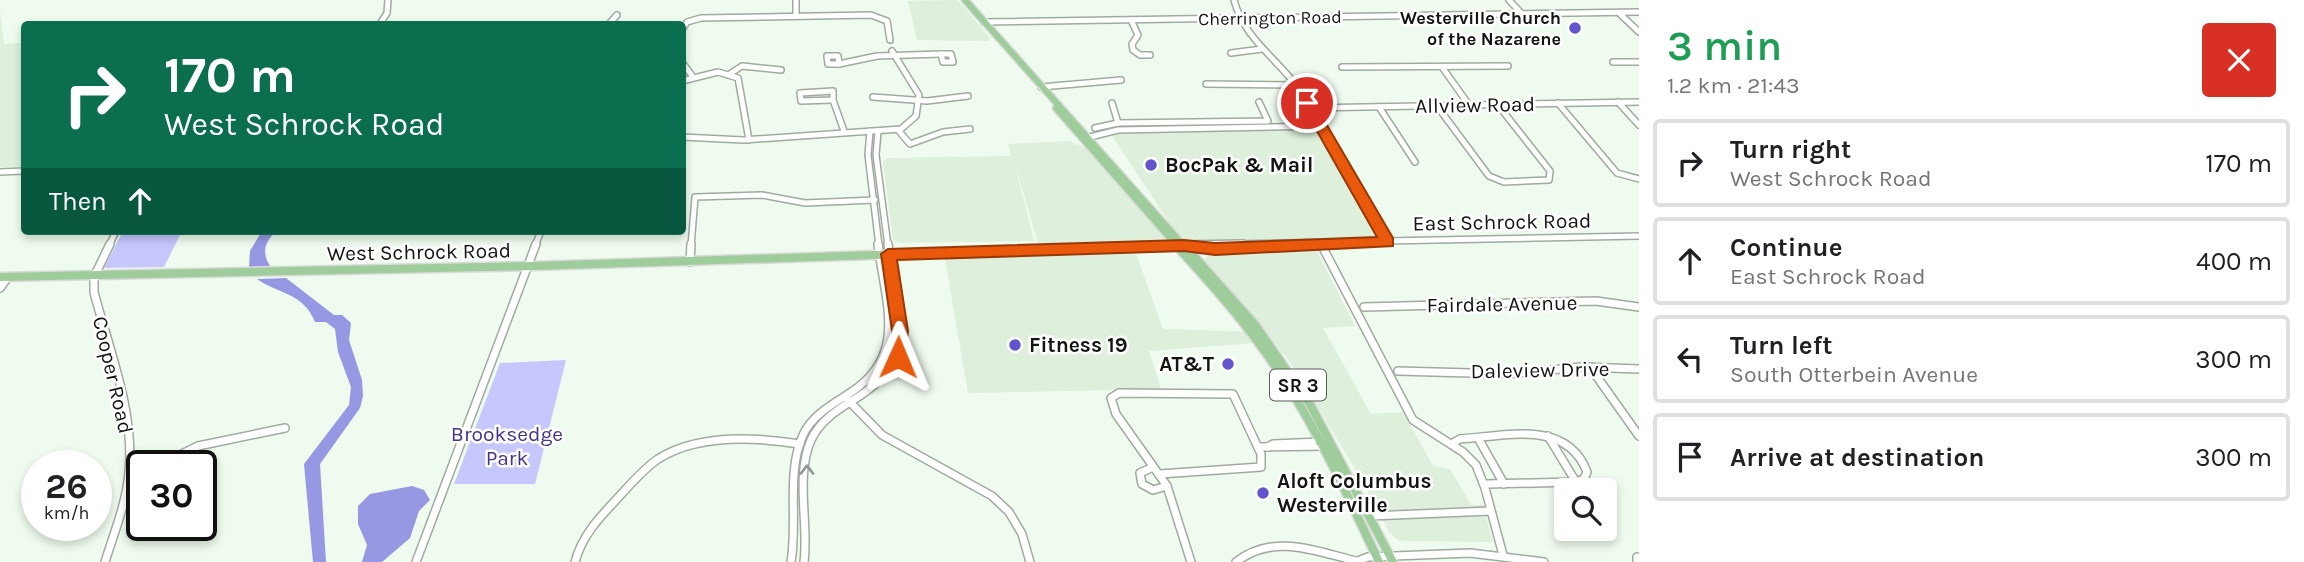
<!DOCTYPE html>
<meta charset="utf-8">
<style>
body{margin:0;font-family:Karla,sans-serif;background:#f2f2f2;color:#202124;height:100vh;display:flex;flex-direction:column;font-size:26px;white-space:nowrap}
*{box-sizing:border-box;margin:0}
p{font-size:23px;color:#757577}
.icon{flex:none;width:38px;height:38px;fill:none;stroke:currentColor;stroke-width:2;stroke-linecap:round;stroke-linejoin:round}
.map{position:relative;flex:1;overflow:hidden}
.side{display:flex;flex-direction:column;background:#fff;width:665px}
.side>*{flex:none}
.guide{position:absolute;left:21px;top:21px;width:665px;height:214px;border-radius:7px;box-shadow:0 4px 10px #0003;background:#0b6e4f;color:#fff;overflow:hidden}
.tools{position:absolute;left:1554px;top:478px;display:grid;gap:14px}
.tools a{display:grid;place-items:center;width:63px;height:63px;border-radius:7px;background:#fff;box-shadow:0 4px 10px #0003;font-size:35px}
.speed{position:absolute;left:21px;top:450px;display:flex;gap:14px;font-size:35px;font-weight:700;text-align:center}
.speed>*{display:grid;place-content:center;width:91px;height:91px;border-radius:50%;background:#fff;box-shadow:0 4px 10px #0003;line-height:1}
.speed small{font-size:18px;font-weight:400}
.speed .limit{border:4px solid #111;border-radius:10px;background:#fff;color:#111}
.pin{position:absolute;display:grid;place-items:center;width:60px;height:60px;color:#fff;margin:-30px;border:4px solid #fff;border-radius:50%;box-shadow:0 2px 7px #0007}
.me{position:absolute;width:77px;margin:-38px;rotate:1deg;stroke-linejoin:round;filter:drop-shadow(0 0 5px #0008)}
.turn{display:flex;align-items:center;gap:24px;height:147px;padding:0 28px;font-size:32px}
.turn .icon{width:91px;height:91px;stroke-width:2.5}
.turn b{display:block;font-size:49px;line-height:60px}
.then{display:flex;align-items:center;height:66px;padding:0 28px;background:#0003;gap:14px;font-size:26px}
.round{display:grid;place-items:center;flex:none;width:74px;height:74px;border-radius:7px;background:#f2f2f2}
.overview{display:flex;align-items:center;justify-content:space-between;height:119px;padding:0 28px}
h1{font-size:42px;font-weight:600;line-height:52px;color:#1e9e55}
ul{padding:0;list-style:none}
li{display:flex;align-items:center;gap:21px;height:88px;margin:0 14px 10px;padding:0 14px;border:4px solid #e0e0e0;border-radius:7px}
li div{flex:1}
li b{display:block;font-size:26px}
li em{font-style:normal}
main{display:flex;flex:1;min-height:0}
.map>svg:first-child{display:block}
</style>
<main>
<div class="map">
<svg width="1639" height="562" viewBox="0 0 1639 562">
<rect width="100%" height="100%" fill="#effbee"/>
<g fill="#deefdc">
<polygon points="958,0 990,38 989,41 917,40 908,1"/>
<polygon points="0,11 4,44 24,43 24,166 0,167"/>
<polygon points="1319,123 1388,242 1134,248 1163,329 1261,332 1268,342 1149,351 1161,389 968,393 944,253 1040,250 1014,161 1034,241 900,243 893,240 883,162 887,158 1011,156 1008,144 1069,141 1106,156 1180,239 1107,128"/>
<polygon points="1317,251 1355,326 1323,328 1371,414 1403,412 1433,466 1450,469 1471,505 1483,505 1493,542 1399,541 1389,532 1359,475 1290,362 1205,260 1209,253"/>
</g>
<g fill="#c5c7fd">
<polygon points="123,231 182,231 164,267 104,268"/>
<polygon points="566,360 535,484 454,484 500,363"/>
</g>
<g fill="#9897e4">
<path d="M262,231H277C265,241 261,252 270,266L249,267L250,251Z"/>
<path d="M286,278L334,315H342L351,323L349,340L362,380L363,396L360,408L320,464L326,562H313L304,464L349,405L351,387L338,352L335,329L326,322H315C304,293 278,294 257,279Z"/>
<polygon points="412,486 424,490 430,500 419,511 410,538 382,562 362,562 367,545 358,524 358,506 370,494"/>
</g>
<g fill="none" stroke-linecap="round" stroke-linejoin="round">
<g stroke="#a0ab9f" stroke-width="8">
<g id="minor-far1">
<polyline points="796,0 796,16"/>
<path d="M1234,0C1244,39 1277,58 1299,89C1333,137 1359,192 1388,242"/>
<polyline points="1509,0 1522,14"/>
<polyline points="1619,13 1639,32"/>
<polyline points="1131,20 1138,35 1132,44 1133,50 1140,55 1150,55"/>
<polyline points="984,22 1639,12"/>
<polyline points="380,24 387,13 388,0"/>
<polyline points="609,24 617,15"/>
<polyline points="682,30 687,22 701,18 871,15 887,21 890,40"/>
<polyline points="1231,53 1262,49"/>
<polygon points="941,54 951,54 953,62 943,62"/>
<polygon points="827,56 838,56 839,64 828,64"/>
<polyline points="682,62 693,77"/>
<polyline points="1613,62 1639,62"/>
<polyline points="839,64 877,56 941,54"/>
<polyline points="1342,67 1508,66"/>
<polyline points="1442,67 1469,105"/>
<polyline points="731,73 742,66 781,70"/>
<polyline points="682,81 718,72 738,78 749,140"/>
<polyline points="1206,84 1297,85"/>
<polyline points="1041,87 1121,80"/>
<polygon points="833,91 833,100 801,101 800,93"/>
<polyline points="873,97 927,101 968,96"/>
<polyline points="833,100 844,131"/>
<polyline points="1618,102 1639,125"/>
<polyline points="1112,103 1118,123"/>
<polyline points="1558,103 1617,173 1639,179"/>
<polyline points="1437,106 1489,176 1504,182 1549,180 1550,171 1498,105"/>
<polyline points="1379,107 1415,162"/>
<polyline points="1311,108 1639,102"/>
<polyline points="1095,128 1118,123 1268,121 1259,102"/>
<polyline points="898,130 910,144 943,132 970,129"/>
<polyline points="870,131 868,155 879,246"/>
<polyline points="878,132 876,155 888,246"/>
<polyline points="682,137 743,140 901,129 916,116 919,95 892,51"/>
<polyline points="1090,137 1118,130 1321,126"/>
<polyline points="0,172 24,171"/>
<polyline points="1321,243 1322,246"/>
<polyline points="1184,245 1639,236"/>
<polyline points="109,246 116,231"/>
<polyline points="535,246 541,231"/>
<polyline points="691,246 695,197 762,195 805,203 875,200"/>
<polyline points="1278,246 1282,244"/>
</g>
</g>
<g stroke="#a0ab9f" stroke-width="10">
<g id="minor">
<polyline points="1321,244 1413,420 1463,452 1476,465 1485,488 1503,555"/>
<polyline points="1184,245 1243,244"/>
<polyline points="1186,246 1198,249 1274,247 1282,244"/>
<polyline points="690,262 691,244"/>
<polyline points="0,288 8,277"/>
<polyline points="1364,307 1596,301 1639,307"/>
<polyline points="1590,367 1639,436"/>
<polyline points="1398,371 1507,374 1582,367 1639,369"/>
<polyline points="848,400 882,435 992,496 1009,512 1022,534 1030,562"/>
<polyline points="1548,436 1576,482"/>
<polyline points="1478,438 1504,484"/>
<path d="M1451,444L1460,439C1506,436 1567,419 1587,472L1584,479L1576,482L1487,484"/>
<polyline points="1258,447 1326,446"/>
<polyline points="1268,447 1273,444 1321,442"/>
<polyline points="158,466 198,446 285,428"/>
<polyline points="1153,467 1140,473 1142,484 1153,490 1167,486"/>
<polyline points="129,473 142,470"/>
<polyline points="1160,474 1261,467 1261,454 1233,394 1119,393 1111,398 1116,414 1167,486 1191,562"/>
<polyline points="1370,516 1490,511"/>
<polyline points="1637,557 1637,562"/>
<polyline points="1358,561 1368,557 1470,553 1544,562"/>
<path d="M105,562C114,533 126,504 129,473C135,412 109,350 94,292V277L110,244"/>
<polyline points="416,562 536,244"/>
<path d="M575,562C582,536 598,519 616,500C629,486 642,470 658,459C697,434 756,437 800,444"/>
<path d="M791,562C798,522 786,472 803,435C812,415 833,404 850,393C909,355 885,303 878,244"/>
<path d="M804,562C809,524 795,476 811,440C820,420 840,408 858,397C920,358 896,305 888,244"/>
<path d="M1236,562C1275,532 1317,552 1360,562"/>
</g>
</g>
<g stroke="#d9dad9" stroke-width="9">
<g id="major-far1">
<polyline points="965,0 1184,246"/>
<polyline points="1056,108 1177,246"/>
<polyline points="1166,246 1184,245"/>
</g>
</g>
<g stroke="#d9dad9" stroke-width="11">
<g id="major">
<path d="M1175,244C1205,277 1235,310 1261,346C1310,412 1344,488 1379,562"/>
<polyline points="1183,244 1256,326 1311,406 1393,562"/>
<polyline points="0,277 534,266 1184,245"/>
<polyline points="1320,442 1328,446 1344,473"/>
</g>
</g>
<use href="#minor-far1" stroke="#fff" stroke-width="5"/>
<use href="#minor" stroke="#fff" stroke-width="7"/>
<use href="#major-far1" stroke="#9ecd9b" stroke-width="6"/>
<use href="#major" stroke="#9ecd9b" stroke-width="8"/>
</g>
<defs><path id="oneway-chevron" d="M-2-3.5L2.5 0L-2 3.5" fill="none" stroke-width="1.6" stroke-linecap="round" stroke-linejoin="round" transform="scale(1.75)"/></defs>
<use stroke="#949694" href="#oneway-chevron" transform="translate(807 470) rotate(-90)"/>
<polygon fill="#ea580c" stroke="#983908" stroke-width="2" points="1307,98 1314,103 1393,238 1393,246 1215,255 1184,251 897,260 908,331 904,362 892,362 892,331 881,254 888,249 1184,240 1215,243 1377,237 1301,103"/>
<g fill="#6254cd" stroke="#fff" stroke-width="2.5">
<circle cx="1575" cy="28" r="7"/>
<circle cx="1151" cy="165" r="7"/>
<circle cx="1015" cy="345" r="7"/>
<circle cx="1228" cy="364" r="7"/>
<circle cx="1263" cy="493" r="7"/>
</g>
<g text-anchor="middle" stroke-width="5" stroke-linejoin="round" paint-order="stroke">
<g font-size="18" fill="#121611" stroke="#fff">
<text transform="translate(1270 18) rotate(-1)" y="6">Cherrington Road</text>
</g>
<g font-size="18" font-weight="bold" fill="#121611" stroke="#fff" text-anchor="end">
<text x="1561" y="24">Westerville Church<tspan x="1561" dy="21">of the Nazarene</tspan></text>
</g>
<rect fill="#fff" stroke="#595c58" stroke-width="2" x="1270" y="369.5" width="56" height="31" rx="5"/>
<g font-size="19" font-weight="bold" fill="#121611">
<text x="1298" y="392">SR 3</text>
</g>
<g font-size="21" fill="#121611" stroke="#fff">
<text transform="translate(1475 105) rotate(-1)" y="7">Allview Road</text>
<text transform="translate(1502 222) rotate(-1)" y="7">East Schrock Road</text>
<text transform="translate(419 252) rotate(-1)" y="7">West Schrock Road</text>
<text transform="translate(1502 304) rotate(-1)" y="7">Fairdale Avenue</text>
<text transform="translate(1540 370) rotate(-1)" y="7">Daleview Drive</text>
<text transform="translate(113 375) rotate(77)" y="7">Cooper Road</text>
</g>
<g font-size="21" font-weight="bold" fill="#121611" stroke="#fff" text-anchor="start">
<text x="1165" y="172">BocPak &amp; Mail</text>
<text x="1029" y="352">Fitness 19</text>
<text x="1214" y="371" text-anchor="end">AT&amp;T</text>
<text x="1277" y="488">Aloft Columbus<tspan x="1277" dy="24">Westerville</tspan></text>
</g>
<g font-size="21" fill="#40348d" stroke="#fff">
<text x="507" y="441">Brooksedge<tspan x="507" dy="24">Park</tspan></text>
</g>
</g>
</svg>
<div class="tools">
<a><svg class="icon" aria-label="search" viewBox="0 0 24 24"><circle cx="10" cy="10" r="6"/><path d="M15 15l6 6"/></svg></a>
</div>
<div class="speed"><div>26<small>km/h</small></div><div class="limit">30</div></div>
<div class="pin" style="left:1307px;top:103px;background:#d93025"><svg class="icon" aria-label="arrive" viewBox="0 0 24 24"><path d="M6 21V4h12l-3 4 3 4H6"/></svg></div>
<svg class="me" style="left:898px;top:357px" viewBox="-20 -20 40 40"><path d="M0-17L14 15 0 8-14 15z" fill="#ea580c" stroke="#fff" stroke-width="4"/></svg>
<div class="guide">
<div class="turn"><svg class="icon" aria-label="right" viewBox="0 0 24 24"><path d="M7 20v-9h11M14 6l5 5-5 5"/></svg><div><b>170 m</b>West Schrock Road</div></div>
<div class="then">Then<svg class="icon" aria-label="ahead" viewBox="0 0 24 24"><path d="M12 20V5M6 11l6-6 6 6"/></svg></div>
</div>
</div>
<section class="side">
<div class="overview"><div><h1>3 min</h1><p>1.2 km · 21:43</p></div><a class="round" style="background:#d93025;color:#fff"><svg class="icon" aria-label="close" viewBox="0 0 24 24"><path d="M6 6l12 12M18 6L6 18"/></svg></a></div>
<ul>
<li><svg class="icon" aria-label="right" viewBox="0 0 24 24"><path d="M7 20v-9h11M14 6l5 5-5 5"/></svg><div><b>Turn right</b><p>West Schrock Road</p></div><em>170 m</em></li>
<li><svg class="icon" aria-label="ahead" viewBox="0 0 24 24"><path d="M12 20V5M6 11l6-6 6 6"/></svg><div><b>Continue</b><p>East Schrock Road</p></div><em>400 m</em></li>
<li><svg class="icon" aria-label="left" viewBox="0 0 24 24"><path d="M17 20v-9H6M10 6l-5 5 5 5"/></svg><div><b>Turn left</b><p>South Otterbein Avenue</p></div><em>300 m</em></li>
<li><svg class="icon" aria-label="arrive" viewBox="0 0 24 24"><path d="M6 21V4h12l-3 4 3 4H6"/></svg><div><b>Arrive at destination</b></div><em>300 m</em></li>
</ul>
</section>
</main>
